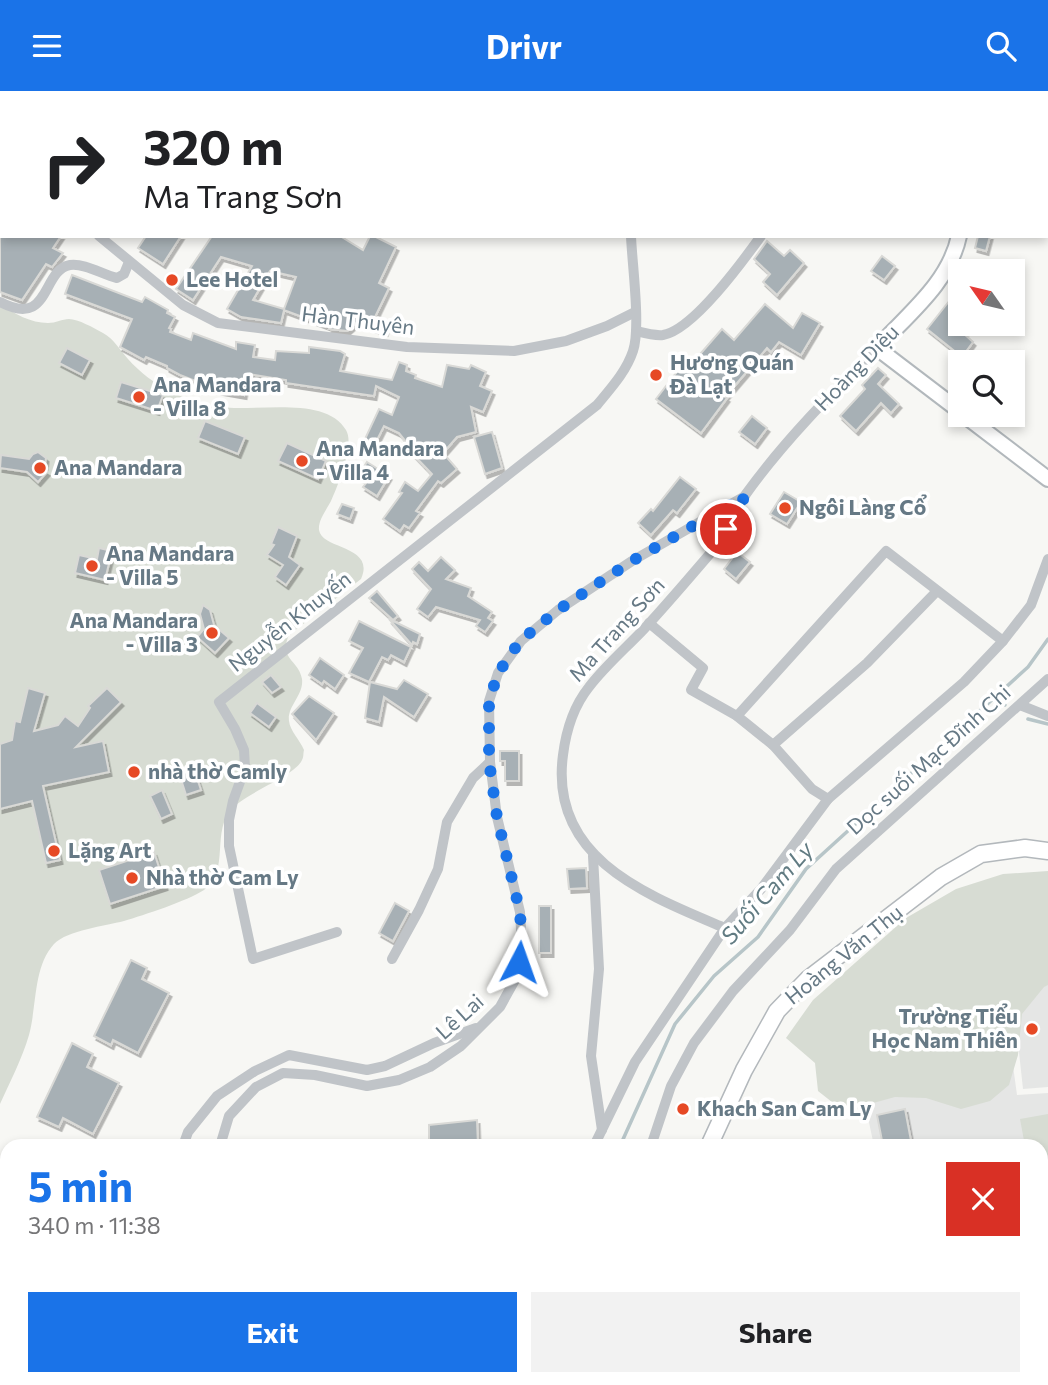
<!DOCTYPE html>
<meta charset="utf-8">
<style>
body{margin:0;font-family:Commissioner,sans-serif;background:#f2f2f2;color:#202124;height:100vh;display:flex;flex-direction:column;font-size:26px;white-space:nowrap}
*{box-sizing:border-box;margin:0}
p{font-size:23px;color:#757577}
.icon{flex:none;width:38px;height:38px;fill:none;stroke:currentColor;stroke-width:2;stroke-linecap:round;stroke-linejoin:round}
.map{position:relative;flex:1;overflow:hidden}
.panel{position:absolute;left:0px;top:1048px;width:1048px;height:247px;display:flex;flex-direction:column;background:#fff;border-radius:21px 21px 0 0;box-shadow:0 4px 10px #0003}
.panel>*{flex:none}
.hud{position:absolute;left:0px;top:0px;width:1048px;height:147px;box-shadow:0 4px 10px #0003;background:#fff;color:#202124;overflow:hidden}
.needle{width:46px;rotate:304deg}
.controls{position:absolute;left:948px;top:168px;display:grid;gap:14px}
.controls a{display:grid;place-items:center;width:77px;height:77px;border-radius:0px;background:#fff;box-shadow:0 4px 10px #0003;font-size:35px}
.pin{position:absolute;display:grid;place-items:center;width:60px;height:60px;color:#fff;margin:-30px;border:4px solid #fff;border-radius:50%;box-shadow:0 2px 7px #0007}
.me{position:absolute;width:77px;margin:-38px;rotate:4deg;stroke-linejoin:round;filter:drop-shadow(0 0 5px #0008)}
.turn{display:flex;align-items:center;gap:24px;height:147px;padding:0 28px;font-size:32px}
.turn .icon{width:91px;height:91px;stroke-width:2.5}
.turn b{display:block;font-size:49px;line-height:60px}
.round{display:grid;place-items:center;flex:none;width:74px;height:74px;border-radius:0px;background:#f2f2f2}
.summary{display:flex;align-items:center;justify-content:space-between;height:119px;padding:0 28px}
h1{font-size:42px;font-weight:700;line-height:52px;color:#1a73e8}
.primary-button{display:flex;gap:14px;margin-top:auto;padding:14px 28px}
.primary-button a{flex:1;height:80px;border-radius:0px;background:#1a73e8;color:#fff;font-size:28px;font-weight:700;line-height:80px;text-align:center}
.primary-button a+a{background:#f2f2f2;color:#202124}
header{display:flex;justify-content:space-between;align-items:center;height:91px;padding:0 28px;background:#1a73e8;color:#fff;font-size:32px;font-weight:700}
.map>svg:first-child{display:block}
</style>
<header><svg class="icon" aria-label="menu" viewBox="0 0 24 24"><path d="M4 6h16M4 12h16M4 18h16"/></svg>Drivr<svg class="icon" aria-label="search" viewBox="0 0 24 24"><circle cx="10" cy="10" r="6"/><path d="M15 15l6 6"/></svg></header>
<div class="map">
<svg width="1048" height="1294" viewBox="0 0 1048 1294">
<defs>
<filter id="shadow"><feDropShadow dx="2.5" dy="4" stdDeviation="0" flood-color="#0004"/></filter>
</defs>
<rect width="100%" height="100%" fill="#f7f7f4"/>
<g fill="#e5e6e5">
<polygon points="1048,828 1048,996 1023,998 1010,879"/>
<polygon points="1011,960 1017,1004 1048,1002 1048,1294 968,1294 965,1288 1041,1288 1041,1055 874,1055 867,1022 889,991"/>
</g>
<g fill="#d7dcd3">
<path d="M0,212C14,223 31,232 48,232C56,232 62,228 69,228C78,228 94,237 103,242C114,248 120,259 128,268C152,295 185,311 221,316C255,321 326,304 346,339C355,354 338,394 331,410C327,418 318,429 319,439C322,459 376,454 361,488L289,544C278,568 299,569 302,588C304,604 287,615 289,630C290,640 300,649 304,659C303,662 304,666 302,669C296,684 248,701 233,717C210,739 231,780 204,799C187,810 144,824 124,830C105,835 68,839 54,853C33,876 37,915 29,944C22,968 10,991 0,1013Z"/>
<polygon points="1048,780 1048,894 1044,896 1022,923 1018,964 1009,994 990,1010 961,1018 926,1007 895,1006 866,1014 837,1015 818,1000 815,972 786,947 813,909 906,827 956,798 1003,783"/>
<polygon points="1048,1023 1048,1082 1041,1083 1041,1055 1025,1055 1020,1028"/>
<polygon points="0,1136 7,1139 7,1288 78,1288 45,1294 0,1294"/>
<polygon points="179,1288 278,1288 277,1294 164,1294"/>
</g>
<g fill="none" stroke-linecap="round" stroke-linejoin="round">
<g stroke="#b7c5c8" stroke-width="3.5">
<polyline points="993,608 1005,614"/>
<polyline points="1028,628 1048,633"/>
<polyline points="620,1055 675,933 714,885 758,846 806,778 1028,576 1048,548"/>
<polyline points="304,1294 306,1288"/>
</g>
</g>
<g fill="#a7b0b5" stroke="#d9d9d6" stroke-width="2" fill-rule="evenodd" filter="url(#shadow)">
<polygon points="0,145 61,145 53,157 63,162 52,176 46,173 22,209 0,201"/>
<polygon points="146,145 181,145 163,173 138,157"/>
<path d="M212,145H340L363,159L370,145H374L396,156L379,192L389,197L375,226L388,230L385,241L356,232L347,240L329,238L330,236L284,219L281,232L241,226L227,218L252,175L221,166L193,209L176,198ZM270,180L296,186L284,218L253,209Z"/>
<polygon points="978,145 990,145 986,160 975,157"/>
<polygon points="767,150 784,165 790,159 804,172 777,204 763,191 770,183 754,168"/>
<polygon points="882,165 895,175 884,189 871,180"/>
<polygon points="72,184 142,211 145,206 168,219 167,222 175,226 169,237 171,238 170,241 191,249 193,242 236,258 236,251 255,254 253,266 275,269 276,260 309,262 309,256 340,260 345,263 340,280 392,289 399,271 407,274 406,280 416,284 415,287 442,296 447,274 469,278 471,274 486,281 480,295 492,300 483,321 471,316 476,341 457,346 443,362 457,378 441,392 438,390 416,420 420,422 409,437 404,434 400,440 383,428 402,402 399,401 405,391 418,400 432,383 409,359 411,357 399,342 384,335 375,353 365,348 379,318 392,324 399,306 376,295 374,305 286,292 286,289 248,283 244,304 221,300 180,284 167,277 167,275 146,266 144,269 120,256 132,228 65,203"/>
<polygon points="950,209 961,217 961,233 972,233 964,243 973,251 962,266 927,238"/>
<polygon points="765,213 793,237 802,222 820,232 801,264 779,251 771,261 767,257 725,306 727,307 701,342 656,308 683,273 688,277 722,238 734,249"/>
<polygon points="67,257 90,269 82,284 59,272"/>
<polygon points="878,277 886,284 878,293 899,313 891,322 881,312 856,340 840,325 865,298 862,294"/>
<polygon points="121,291 163,304 157,320 116,307"/>
<polygon points="752,325 767,337 755,353 739,341"/>
<polygon points="205,330 245,346 238,363 198,347"/>
<polygon points="492,341 502,377 485,383 474,346"/>
<polygon points="287,352 326,370 318,388 278,370"/>
<polygon points="38,361 46,367 44,379 47,381 38,391 27,381 0,377 1,364 29,368 33,363"/>
<polygon points="367,371 389,385 377,405 363,396 367,391 358,385"/>
<polygon points="680,386 696,398 677,422 673,419 651,444 638,432 651,418 653,420"/>
<polygon points="784,401 801,411 787,433 770,423"/>
<polygon points="342,413 354,417 350,428 337,423"/>
<polygon points="278,436 297,445 289,466 300,474 286,494 275,486 283,474 267,464 274,454 271,453"/>
<polygon points="99,457 112,460 105,489 75,482 79,464 97,468"/>
<polygon points="737,461 750,471 736,488 724,478"/>
<polygon points="441,466 455,479 446,488 471,497 468,505 492,521 488,527 493,530 485,541 476,535 480,529 436,516 428,526 417,518 431,498 412,478 419,471 428,480"/>
<polygon points="377,500 398,525 393,529 369,507"/>
<polygon points="203,514 210,519 214,534 229,547 215,562 197,546 204,538 200,523"/>
<polygon points="389,528 420,543 417,553 413,551 412,554"/>
<polygon points="359,530 411,556 404,571 391,564 388,569 382,566 369,591 349,582 363,557 349,550"/>
<polygon points="320,567 344,584 335,598 324,590 322,593 309,584"/>
<polygon points="271,584 281,596 272,602 262,591"/>
<polygon points="404,589 428,603 414,626 384,606 379,631 365,627 370,591 397,598"/>
<polygon points="28,597 45,602 34,640 58,634 65,625 78,635 90,617 88,615 107,597 121,611 76,656 103,650 109,681 43,695 60,769 46,772 32,710 0,718 0,653 12,649 15,630 20,631"/>
<polygon points="309,605 334,622 316,649 292,623"/>
<polygon points="257,612 276,626 269,636 250,622"/>
<polygon points="500,660 519,660 519,690 505,690 505,670 500,670"/>
<polygon points="193,675 201,699 186,704 178,679"/>
<polygon points="162,699 172,723 161,728 150,705"/>
<polygon points="154,761 165,795 110,813 99,779"/>
<polygon points="586,777 587,797 569,798 567,778"/>
<polygon points="395,812 409,820 393,850 379,842"/>
<rect x="539" y="815" width="12" height="47"/>
<polygon points="131,869 147,877 142,888 169,902 138,962 113,949 111,954 94,945"/>
<polygon points="72,952 93,963 87,976 119,992 93,1043 63,1027 59,1036 37,1026"/>
<polygon points="905,1018 912,1055 883,1055 877,1024"/>
<polygon points="477,1029 478,1055 429,1055 429,1034"/>
</g>
<g fill="none" stroke-linecap="round" stroke-linejoin="round">
<g stroke="#b2b8bc" stroke-width="18">
<g id="secondary">
<polyline points="928,0 928,2"/>
<path d="M959,145C949,192 908,223 877,257L961,321"/>
<polyline points="964,324 1048,388"/>
</g>
</g>
<g stroke="#b3b8bc" stroke-width="19">
<g id="primary">
<polyline points="709,1055 744,979 777,920 808,888 941,786 981,763 1025,757 1048,760"/>
<polyline points="397,1288 399,1294"/>
</g>
</g>
<g stroke="#c0c4c8" stroke-width="10">
<polyline points="150,0 152,2"/>
<polyline points="547,0 549,2"/>
<polyline points="626,0 626,2"/>
<polyline points="775,0 775,2"/>
<polyline points="167,2 167,0"/>
<polyline points="0,76 2,77"/>
<polyline points="99,145 183,214 218,232 407,256 514,260 566,250 607,235 635,221"/>
<path d="M0,211C51,238 41,179 70,174C85,172 103,184 117,187L124,183L129,171"/>
<path d="M636,240C644,242 655,245 663,244C693,239 743,170 761,145"/>
<polyline points="649,532 703,577 691,599 737,625"/>
<polyline points="1020,614 1048,625"/>
<polyline points="773,654 867,572 937,500"/>
<polyline points="828,708 812,698 773,654 737,625 886,460 1003,550"/>
<polyline points="593,765 599,878 591,965 602,1039"/>
<path d="M725,837C647,804 549,768 563,664C566,640 573,616 589,596C605,575 626,557 644,538C668,512 691,485 714,458C728,442 734,420 746,403C784,350 831,303 877,257"/>
<path d="M337,841L253,868L229,755V729L233,710L245,677L244,659L235,638L219,611L597,314C611,297 626,281 633,260C641,237 632,172 631,145"/>
<polyline points="392,868 419,819 438,778 447,731 473,687 490,671"/>
<polyline points="183,1055 188,1041 217,1005 255,980 289,964 367,979 385,975 434,952 476,937"/>
<polyline points="220,1055 229,1025 256,996 283,982 315,984 367,995 399,989 430,976 461,955 500,916 516,887 522,856 520,821 497,726 490,671 489,610 498,582 521,550 558,519 632,470 745,405"/>
<polyline points="594,1055 635,971 725,837 761,798 828,708 964,591 1003,550 1031,514 1048,468"/>
<polyline points="651,1055 671,995 694,952 733,900 790,839 836,778 1048,588"/>
<polyline points="770,1288 773,1294"/>
<polyline points="146,1294 165,1288"/>
<polyline points="643,1294 646,1288"/>
</g>
<use href="#secondary" stroke="#fff" stroke-width="14"/>
<use href="#primary" stroke="#fff" stroke-width="16"/>
</g>
<g fill="none" stroke-linecap="round" stroke-linejoin="round">
<polyline stroke="#1a73e8" stroke-width="12" stroke-dasharray="0 21.6" points="519,871 522,856 520,821 497,726 489,670 489,610 498,582 520,550 558,519 632,470 745,405 726,438"/>
</g>
<g fill="#e64925" stroke="#fff" stroke-width="2.5">
<circle cx="172" cy="189" r="7"/>
<circle cx="656" cy="284" r="7"/>
<circle cx="139" cy="306" r="7"/>
<circle cx="302" cy="370" r="7"/>
<circle cx="40" cy="377" r="7"/>
<circle cx="785" cy="417" r="7"/>
<circle cx="92" cy="475" r="7"/>
<circle cx="212" cy="542" r="7"/>
<circle cx="134" cy="681" r="7"/>
<circle cx="54" cy="760" r="7"/>
<circle cx="132" cy="787" r="7"/>
<circle cx="1032" cy="938" r="7"/>
<circle cx="683" cy="1018" r="7"/>
</g>
<g text-anchor="middle" stroke-width="7" stroke-linejoin="round" paint-order="stroke">
<g font-size="21" font-weight="bold" fill="#667985" stroke="#fff" text-anchor="start">
<text x="186" y="196">Lee Hotel</text>
<text x="670" y="279">Hương Quán<tspan x="670" dy="24">Đà Lạt</tspan></text>
<text x="153" y="301">Ana Mandara<tspan x="153" dy="24">- Villa 8</tspan></text>
<text x="316" y="365">Ana Mandara<tspan x="316" dy="24">- Villa 4</tspan></text>
<text x="54" y="384">Ana Mandara</text>
<text x="799" y="424">Ngôi Làng Cổ</text>
<text x="106" y="470">Ana Mandara<tspan x="106" dy="24">- Villa 5</tspan></text>
<text x="198" y="537" text-anchor="end">Ana Mandara<tspan x="198" dy="24">- Villa 3</tspan></text>
<text x="148" y="688">nhà thờ Camly</text>
<text x="68" y="767">Lặng Art</text>
<text x="146" y="794">Nhà thờ Cam Ly</text>
<text x="1018" y="933" text-anchor="end">Trường Tiểu<tspan x="1018" dy="24">Học Nam Thiên</tspan></text>
<text x="697" y="1025">Khach San Cam Ly</text>
</g>
<g font-size="21" fill="#667985" stroke="#fff">
<text transform="translate(358 230) rotate(7)" y="7">Hàn Thuyên</text>
<text transform="translate(857 277) rotate(-46)" y="7">Hoàng Diệu</text>
<text transform="translate(290 531) rotate(-38)" y="7">Nguyễn Khuyến</text>
<text transform="translate(617 539) rotate(-48)" y="7">Ma Trang Sơn</text>
<text transform="translate(929 669) rotate(-42)" y="7">Dọc suối Mạc Đĩnh Chi</text>
<text transform="translate(844 864) rotate(-39)" y="7">Hoàng Văn Thụ</text>
<text transform="translate(460 926) rotate(-42)" y="7">Lê Lai</text>
</g>
<g font-size="23" font-style="italic" fill="#617b82" stroke="#fff">
<text transform="translate(767 802) rotate(-49)" y="8">Suối Cam Ly</text>
</g>
</g>
</svg>
<div class="controls">
<a><svg class="needle" viewBox="-14 -14 28 28"><path d="M0-13l5 13h-10z" fill="#e53935"/><path d="M0 13l5-13h-10z" fill="#757577"/></svg></a>
<a><svg class="icon" aria-label="search" viewBox="0 0 24 24"><circle cx="10" cy="10" r="6"/><path d="M15 15l6 6"/></svg></a>
</div>
<div class="pin" style="left:726px;top:438px;background:#d93025"><svg class="icon" aria-label="arrive" viewBox="0 0 24 24"><path d="M6 21V4h12l-3 4 3 4H6"/></svg></div>
<svg class="me" style="left:519px;top:871px" viewBox="-20 -20 40 40"><path d="M0-17L14 15 0 8-14 15z" fill="#1a73e8" stroke="#fff" stroke-width="4"/></svg>
<div class="hud">
<div class="turn"><svg class="icon" aria-label="right" viewBox="0 0 24 24"><path d="M7 20v-9h11M14 6l5 5-5 5"/></svg><div><b>320 m</b>Ma Trang Sơn</div></div>
</div>
<section class="panel">
<div class="summary"><div><h1>5 min</h1><p>340 m · 11:38</p></div><a class="round" style="background:#d93025;color:#fff"><svg class="icon" aria-label="close" viewBox="0 0 24 24"><path d="M6 6l12 12M18 6L6 18"/></svg></a></div>
<div class="primary-button"><a>Exit</a><a>Share</a></div>
</section>
</div>
